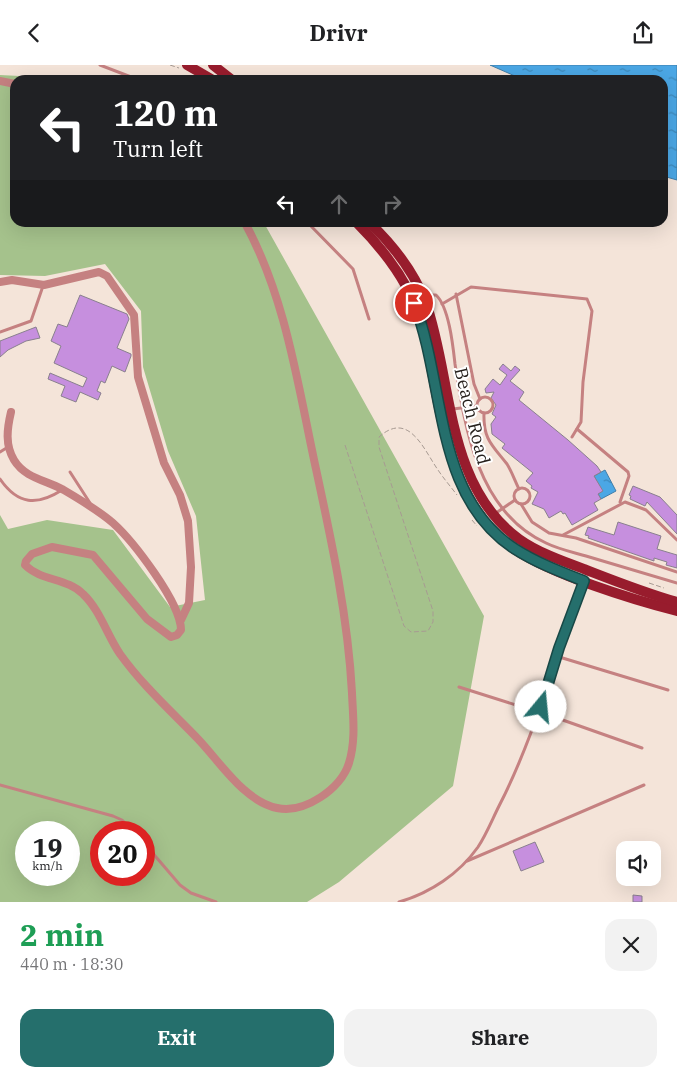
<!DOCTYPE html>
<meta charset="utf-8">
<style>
body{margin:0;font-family:"IBM Plex Serif",serif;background:#f2f2f2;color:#202124;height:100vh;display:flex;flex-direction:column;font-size:19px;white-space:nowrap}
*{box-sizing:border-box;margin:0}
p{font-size:16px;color:#757577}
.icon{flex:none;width:28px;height:28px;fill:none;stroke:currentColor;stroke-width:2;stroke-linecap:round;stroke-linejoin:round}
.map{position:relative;height:837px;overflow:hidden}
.sheet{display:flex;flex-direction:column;background:#fff;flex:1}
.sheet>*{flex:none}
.guide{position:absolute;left:10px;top:10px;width:658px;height:152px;border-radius:15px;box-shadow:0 5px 20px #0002;background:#202124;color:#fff;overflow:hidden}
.tools{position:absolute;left:616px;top:776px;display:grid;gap:10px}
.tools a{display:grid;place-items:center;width:45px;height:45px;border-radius:10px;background:#fff;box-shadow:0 5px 20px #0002;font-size:25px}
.speed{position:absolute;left:15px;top:756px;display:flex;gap:10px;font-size:25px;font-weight:700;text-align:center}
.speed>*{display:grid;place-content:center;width:65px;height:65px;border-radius:50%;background:#fff;box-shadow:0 5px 20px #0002;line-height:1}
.speed small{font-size:12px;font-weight:400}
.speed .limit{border:8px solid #d22;background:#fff;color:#111}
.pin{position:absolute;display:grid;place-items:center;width:42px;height:42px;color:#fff;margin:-21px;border:2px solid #fff;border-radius:50%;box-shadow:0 1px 5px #0007}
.me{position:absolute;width:55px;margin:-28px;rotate:17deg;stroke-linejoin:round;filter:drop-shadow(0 0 4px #0008)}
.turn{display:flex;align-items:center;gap:18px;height:105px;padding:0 20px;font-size:22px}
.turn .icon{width:65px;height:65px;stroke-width:2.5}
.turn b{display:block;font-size:35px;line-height:42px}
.lanes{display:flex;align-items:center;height:48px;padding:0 20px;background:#0003;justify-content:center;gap:25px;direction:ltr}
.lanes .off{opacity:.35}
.round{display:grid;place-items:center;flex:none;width:52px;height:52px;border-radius:15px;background:#f2f2f2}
.head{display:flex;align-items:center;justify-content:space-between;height:85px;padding:0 20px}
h1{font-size:30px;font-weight:700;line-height:38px;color:#1e9e55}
.button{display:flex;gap:10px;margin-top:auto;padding:10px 20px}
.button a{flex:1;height:58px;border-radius:15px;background:#256f6c;color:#fff;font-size:20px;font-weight:700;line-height:58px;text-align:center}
.button a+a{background:#f2f2f2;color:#202124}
header{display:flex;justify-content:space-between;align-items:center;height:65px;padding:0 20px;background:#fff;font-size:22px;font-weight:700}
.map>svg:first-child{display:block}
</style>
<header><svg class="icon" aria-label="back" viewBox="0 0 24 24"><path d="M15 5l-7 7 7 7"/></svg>Drivr<svg class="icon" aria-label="share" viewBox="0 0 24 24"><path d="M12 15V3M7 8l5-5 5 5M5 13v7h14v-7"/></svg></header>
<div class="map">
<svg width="677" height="837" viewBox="0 0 677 837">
<defs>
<pattern id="water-ripples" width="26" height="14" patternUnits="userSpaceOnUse" patternTransform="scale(1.25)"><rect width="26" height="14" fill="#4ba7e5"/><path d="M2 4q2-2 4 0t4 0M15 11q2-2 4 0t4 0" fill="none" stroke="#3e88b9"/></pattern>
</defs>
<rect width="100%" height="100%" fill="#f4e4d9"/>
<path fill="#a5c28c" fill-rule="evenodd" d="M0,10L98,15H15V158H264L484,551L453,721L339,817L307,837H0V450L8,464L47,455L113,465L170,542L205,535L196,451L168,386L143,302L141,246L105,199L45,211L0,210ZM26,768H69V810H26ZM101,768H144V810H101Z"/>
<g fill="url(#water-ripples)" stroke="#407ea9">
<polygon points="490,0 677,0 677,115 663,111 662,15 524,15"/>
<polygon points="605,405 616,426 601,434 598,429 602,426 594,411"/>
</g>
<g fill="#c68fde" stroke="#89808e">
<polygon points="80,230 127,249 129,254 117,283 131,289 131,291 125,307 112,301 105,318 101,316 97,326 101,328 98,335 80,327 76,337 61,331 65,321 48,314 50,308 83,322 87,313 54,298 61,281 51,276 58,259 67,262"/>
<polygon points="36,262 40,273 26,276 8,285 0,292 0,276"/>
<polygon points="503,299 511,306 515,301 520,305 510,316 524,327 519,335 568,375 597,401 601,407 594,411 603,426 598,429 601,434 594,438 598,445 572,460 565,448 563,449 561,446 549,453 544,444 532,439 538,427 531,423 532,421 526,416 533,408 502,383 505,379 492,369 491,359 496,352 492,349 496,340 491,333 494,327 486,328 485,324 493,314 500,320 507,310 499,304"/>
<polygon points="633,421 660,432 677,450 677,469 647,437 645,441 630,434 631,431 629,430"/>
<polygon points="618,457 661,471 657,484 677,490 677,503 666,500 667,497 654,493 654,496 588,473 589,471 585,470 588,462 614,470"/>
<polygon points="535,777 544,797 521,806 513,786"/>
<polygon points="633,830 642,831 642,837 633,837"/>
</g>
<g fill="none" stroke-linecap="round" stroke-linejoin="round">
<g stroke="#a79a92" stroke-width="1" stroke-dasharray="5 2.5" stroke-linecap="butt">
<polyline points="170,0 179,3"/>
<polyline points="345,158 349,161"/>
<path d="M345,380L404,561L411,567L428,566L433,557V546L379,382V372C409,345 424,385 438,405C444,414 451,422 457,430"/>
<polyline points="472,455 477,461"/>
<polyline points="649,518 664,523"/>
</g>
<g stroke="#c58181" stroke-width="3">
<polyline points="100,0 139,15"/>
<polyline points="308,158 353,204 369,254"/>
<polyline points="456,229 474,319 480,334"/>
<path d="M425,230H436C449,242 453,281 455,299C465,364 478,447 546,478C558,484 572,487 586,491C616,500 646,509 677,518"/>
<polyline points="442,239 471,222 587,234 592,246 583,317 581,357 572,372"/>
<polyline points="0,267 31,256 43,221"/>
<circle cx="485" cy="340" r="8"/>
<polyline points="453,344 477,341"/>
<path d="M484,348C483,374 492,380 507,399C512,407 515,416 519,424"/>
<polyline points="577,364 628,407 629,411 620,437"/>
<polyline points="0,387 8,382"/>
<polyline points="70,407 90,438"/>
<path d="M0,414C18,440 37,441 62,425"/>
<circle cx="522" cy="431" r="8"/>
<polyline points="521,439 532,457 549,468 576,473 677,507"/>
<polyline points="496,448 515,435"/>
<polyline points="563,470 625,437 646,445 677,475"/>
<polyline points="556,591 668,625"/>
<polyline points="459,622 557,653 642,683"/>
<polyline points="0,720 113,751 122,755 135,768"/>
<polyline points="144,778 180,820 191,828 216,837"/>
<polyline points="467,796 644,720"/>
<path d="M399,837C430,828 459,809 478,782C486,770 492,755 499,741C535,671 555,593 583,519"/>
</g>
<g stroke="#c58181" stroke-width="8">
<polyline points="0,16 15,19"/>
<polyline points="0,217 12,215 44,220 99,207 107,211 134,250 138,312 164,398 180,430 188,456 191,502 189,538 181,555"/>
<path d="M11,347C7,364 5,380 14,395C25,413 45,415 62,424C79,434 98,445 113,458C133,476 181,538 181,565L177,570L171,572L147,554L93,490L52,482L32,489L26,496L25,500C41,516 67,513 83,529C100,545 107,570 120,589C143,621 171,646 198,674C220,697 244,736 277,743C304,749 341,724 349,698C356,675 353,652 352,628C348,552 332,478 316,404C298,321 286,233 245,158"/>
</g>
<g stroke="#981c2d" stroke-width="10">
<polyline points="187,0 213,15"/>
<polyline points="213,0 232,15"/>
<path d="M357,158C385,186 410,219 422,258C427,274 429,291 432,307C444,371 457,444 514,484C553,510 631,534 677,546"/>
<path d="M370,158C394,181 414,207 426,238C453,316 445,420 519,474C537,487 562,496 584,504C615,516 645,528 677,537"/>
</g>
</g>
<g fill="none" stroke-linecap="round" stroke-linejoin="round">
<g stroke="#184846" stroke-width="12">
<path id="route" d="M414,238C446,319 433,431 515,484C537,498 561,507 584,516L559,583L541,642"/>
</g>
<use href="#route" stroke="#256f6c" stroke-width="9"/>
</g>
<g text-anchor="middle" stroke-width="4" stroke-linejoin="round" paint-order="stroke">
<g font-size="18" fill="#26201c" stroke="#fff">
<text transform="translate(472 351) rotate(76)" y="6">Beach Road</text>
</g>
</g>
</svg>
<div class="tools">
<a><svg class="icon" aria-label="sound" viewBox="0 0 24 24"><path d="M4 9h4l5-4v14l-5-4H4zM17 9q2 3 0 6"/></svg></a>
</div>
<div class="speed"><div>19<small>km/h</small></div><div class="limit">20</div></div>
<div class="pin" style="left:414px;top:238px;background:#d93025"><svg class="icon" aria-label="arrive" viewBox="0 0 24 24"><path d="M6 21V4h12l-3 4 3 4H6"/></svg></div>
<svg class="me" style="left:541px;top:642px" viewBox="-20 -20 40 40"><circle r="19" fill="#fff"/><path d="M0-13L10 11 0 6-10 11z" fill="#256f6c"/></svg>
<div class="guide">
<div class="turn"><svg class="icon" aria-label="left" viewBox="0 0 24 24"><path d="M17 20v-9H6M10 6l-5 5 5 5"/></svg><div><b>120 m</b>Turn left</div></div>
<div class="lanes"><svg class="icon" aria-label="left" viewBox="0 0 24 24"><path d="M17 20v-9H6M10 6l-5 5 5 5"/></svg><svg class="icon off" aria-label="ahead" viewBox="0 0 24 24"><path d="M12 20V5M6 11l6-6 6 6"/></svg><svg class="icon off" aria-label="right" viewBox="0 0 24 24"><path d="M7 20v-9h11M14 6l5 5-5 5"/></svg></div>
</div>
</div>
<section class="sheet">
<div class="head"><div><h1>2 min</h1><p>440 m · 18:30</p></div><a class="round"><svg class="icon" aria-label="close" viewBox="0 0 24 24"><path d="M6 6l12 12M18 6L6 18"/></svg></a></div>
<div class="button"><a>Exit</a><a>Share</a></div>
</section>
